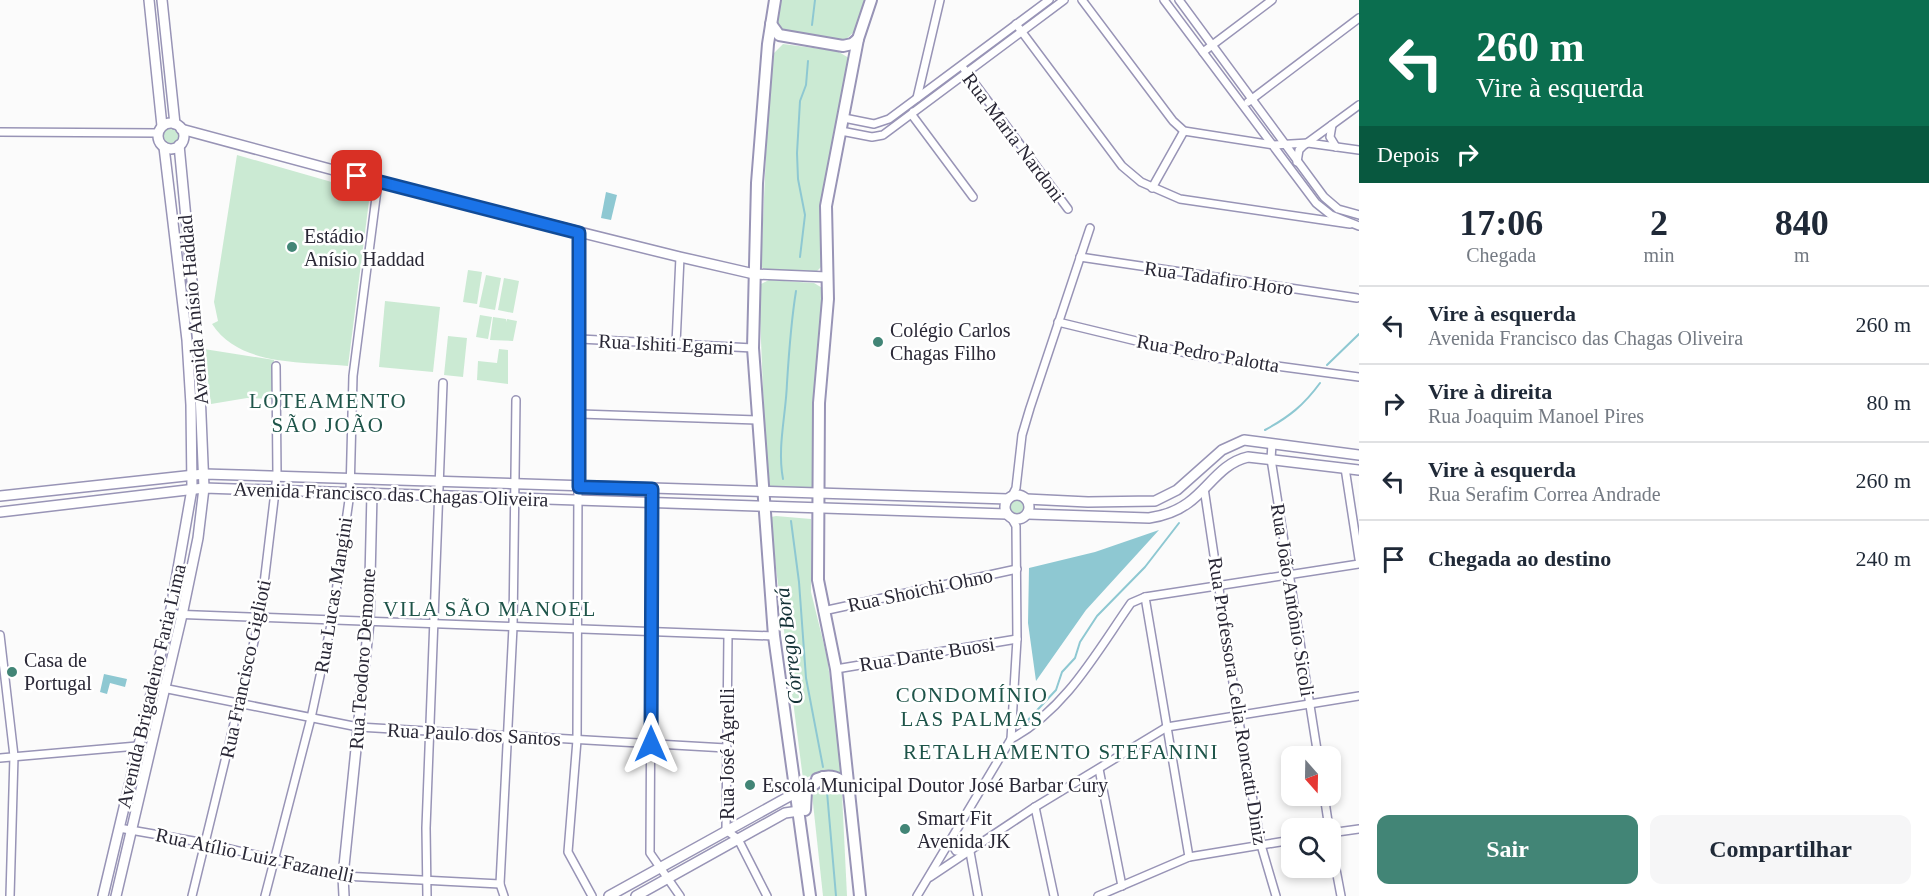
<!DOCTYPE html>
<html lang="pt">
<meta charset="utf-8">
<style>
body{margin:0;font-family:"Times New Roman",serif;background:#f6f6f7;color:#1f2937;height:100vh;display:flex;flex-direction:column;font-size:22px;white-space:nowrap}
*{box-sizing:border-box;margin:0}
p{font-size:20px;color:#747a83}
.icon{flex:none;width:33px;height:33px;fill:none;stroke:currentColor;stroke-width:2;stroke-linecap:round;stroke-linejoin:round}
.map{position:relative;flex:1;overflow:hidden}
.details{display:flex;flex-direction:column;background:#fff;width:570px}
.details>*{flex:none}
.hud{background:#0b6e4f;color:#fff;overflow:hidden}
.needle{width:39px;rotate:160deg}
.buttons{position:absolute;left:1281px;top:746px;display:grid;gap:12px}
.buttons a{display:grid;place-items:center;width:60px;height:60px;border-radius:12px;background:#fff;box-shadow:0 3px 9px #0003;font-size:30px}
.pin{position:absolute;display:grid;place-items:center;width:51px;height:51px;color:#fff;margin:-26px;border-radius:12px;box-shadow:0 3px 9px #0006}
.me{position:absolute;width:66px;margin:-33px;rotate:0deg;stroke-linejoin:round;filter:drop-shadow(0 0 4px #0008)}
.turn{display:flex;align-items:center;gap:21px;height:126px;padding:0 18px;font-size:27px}
.turn .icon{width:78px;height:78px;stroke-width:2.5}
.turn b{display:block;font-size:42px;line-height:51px}
.then{display:flex;align-items:center;height:57px;padding:0 18px;background:#0003;gap:12px;font-size:22px}
.eta{display:flex;justify-content:space-evenly;align-items:center;height:102px;text-align:center}
.eta b{font-size:36px;font-weight:700;line-height:42px}
.action{display:flex;gap:12px;margin-top:auto;padding:12px 18px}
.action a{flex:1;height:69px;border-radius:12px;background:#428576;color:#fff;font-size:24px;font-weight:700;line-height:69px;text-align:center}
.action a+a{background:#f6f6f7;color:#1f2937}
ul{padding:0;list-style:none}
li{display:flex;align-items:center;gap:18px;height:78px;padding:0 18px;border-top:2px solid #e0e1e3}
li div{flex:1}
li b{display:block;font-size:22px}
li em{font-style:normal}
main{display:flex;flex:1;min-height:0}
.map>svg:first-child{display:block}
</style>
<main>
<div class="map">
<svg width="1359" height="896" viewBox="0 0 1359 896">
<rect width="100%" height="100%" fill="#fbfbfb"/>
<g fill="#cbead3">
<polygon points="779,0 864,0 855,31 844,41 780,30 776,26"/>
<polygon points="783,44 837,51 849,58 824,194 821,219 822,266 815,273 765,271 761,266 769,85 774,53"/>
<circle cx="170" cy="136" r="10"/>
<path d="M237,155L370,193L348,366C303,361 240,367 212,324L218,321L214,302Z"/>
<polygon points="468,270 482,272 477,304 463,302"/>
<polygon points="486,275 501,278 495,310 479,307"/>
<polygon points="504,278 519,281 513,313 498,310"/>
<polygon points="769,280 814,283 824,289 814,489 767,488 759,292 761,284"/>
<polygon points="385,301 440,307 433,372 379,367"/>
<polygon points="480,315 492,317 488,339 476,337"/>
<polygon points="493,317 506,319 506,322 507,319 517,321 513,341 490,340"/>
<polygon points="448,336 467,338 463,377 444,375"/>
<polygon points="204,349 274,360 274,399 247,398 211,404"/>
<polygon points="499,349 508,350 508,384 477,380 478,361 497,363"/>
<circle cx="1017" cy="507" r="9"/>
<polygon points="776,516 811,519 811,592 827,657 843,774 825,770 803,779 770,521 771,517"/>
<polygon points="825,785 834,786 842,794 847,896 823,896 812,794"/>
</g>
<g fill="#8ec8d2">
<polygon points="606,192 617,195 611,220 601,218"/>
<polygon points="1159,530 1086,610 1036,681 1028,623 1029,568 1095,552"/>
<polygon points="104,674 127,679 125,687 110,683 107,694 100,692"/>
</g>
<g fill="none" stroke-linecap="round" stroke-linejoin="round">
<g stroke="#8ec8d2" stroke-width="2">
<polyline points="812,25 815,0"/>
<polyline points="800,257 805,215 798,179 797,153 800,101 806,85 808,61"/>
<polyline points="1327,365 1359,334"/>
<path d="M1265,430C1289,417 1304,405 1320,383"/>
<path d="M783,479C777,447 786,415 787,383C789,351 791,322 796,291"/>
<polyline points="791,521 799,582 806,678 823,767"/>
<polyline points="1027,721 1056,690 1062,672 1075,658 1080,642 1097,616 1145,567 1179,523"/>
<polyline points="827,792 836,896"/>
</g>
<g stroke="#9894b6" stroke-width="10">
<g id="street">
<polyline points="1082,0 1173,121 1184,131 1274,145 1308,143 1359,150"/>
<polyline points="1164,0 1316,203 1331,215 1359,226"/>
<polyline points="1179,0 1324,197 1338,209 1359,215"/>
<polyline points="1016,24 1122,166 1141,182 1180,199 1350,224"/>
<polyline points="1203,52 1272,0"/>
<polyline points="964,69 1068,209"/>
<polyline points="917,98 940,0"/>
<polyline points="1248,102 1359,18"/>
<polyline points="913,112 912,115 973,197"/>
<polyline points="844,118 874,124 889,119 1049,0"/>
<polyline points="1332,125 1330,137 1336,147"/>
<polyline points="841,131 872,137 883,135 1064,0"/>
<polyline points="0,132 158,133"/>
<polyline points="1297,162 1299,150 1303,146 1359,105"/>
<polyline points="1152,188 1184,131"/>
<polyline points="579,233 577,740 568,852 592,896"/>
<polyline points="1080,257 1357,298"/>
<polyline points="1058,322 1194,355 1359,377"/>
<polyline points="580,339 753,348"/>
<polyline points="676,344 680,257"/>
<polyline points="580,414 757,420"/>
<polyline points="1272,444 1271,459 1318,756"/>
<polyline points="1345,468 1359,559"/>
<polyline points="1204,488 1238,716 1261,845 1276,896"/>
<polyline points="652,489 650,853 680,896"/>
<polyline points="1012,496 1016,488 1022,435 1030,408 1090,228"/>
<polyline points="1145,597 1189,857"/>
<polyline points="823,611 1017,569"/>
<polyline points="170,614 774,636"/>
<polyline points="0,635 14,756 10,896"/>
<polyline points="728,635 726,830 738,839 767,896"/>
<polyline points="836,669 1017,639"/>
<polyline points="153,686 358,727 726,748"/>
<path d="M1011,739C1066,709 1096,653 1131,603L1145,597L1359,564"/>
<polyline points="0,758 137,746"/>
<polyline points="1099,769 1122,886"/>
<polyline points="1324,795 1329,828"/>
<polyline points="1035,807 1054,896"/>
<polyline points="119,828 205,843 343,876 500,884"/>
<polyline points="1330,833 1359,829"/>
<polyline points="1330,838 1341,896"/>
<polyline points="951,842 956,851 967,852"/>
<polyline points="970,852 978,896"/>
<polyline points="930,877 1035,807 1167,727 1359,696"/>
<polyline points="192,896 260,617 277,475 276,366"/>
<polyline points="265,896 311,718 332,620 350,493 353,376 378,182"/>
<polyline points="427,896 426,828 443,383"/>
<polyline points="504,896 500,884 513,627 516,400"/>
<polyline points="917,896 1011,739 1017,639 1016,526 1012,519"/>
<polyline points="1098,896 1189,857 1292,840"/>
</g>
</g>
<g stroke="#9894b6" stroke-width="12">
<g id="secondary">
<polyline points="149,0 162,126"/>
<polyline points="162,0 175,124"/>
<circle cx="171" cy="136" r="13"/>
<polyline points="181,129 378,182 680,257 754,274 827,277"/>
<circle cx="1017" cy="507" r="12"/>
<polyline points="0,496 204,474 1008,499"/>
<polyline points="1026,499 1088,502 1155,501 1177,490 1222,450 1244,440 1359,455"/>
<polyline points="0,512 204,488 1007,514"/>
<path d="M1028,514L1149,518C1163,516 1177,511 1188,503C1209,488 1221,463 1248,457L1359,470"/>
<polyline points="103,896 170,614 192,489 191,405 187,340 164,147"/>
<polyline points="116,896 182,615 198,538 204,488 198,344 179,145"/>
<polyline points="344,896 343,876 369,622 372,493"/>
<polyline points="609,896 797,792"/>
<polyline points="636,896 785,813 799,811"/>
</g>
</g>
<g stroke="#9894b6" stroke-width="14">
<g id="primary">
<polyline points="775,0 768,44 757,183 753,348 774,636 810,896"/>
<polyline points="771,24 779,35 843,46 852,44 858,39"/>
<path d="M817,779C831,773 839,778 850,787"/>
<polyline points="805,810 806,791 823,777"/>
<polyline points="860,896 836,669 818,580 819,403 828,299 826,206 858,39 871,0"/>
</g>
</g>
<use href="#street" stroke="#fff" stroke-width="7"/>
<use href="#secondary" stroke="#fff" stroke-width="9"/>
<use href="#primary" stroke="#fff" stroke-width="10"/>
</g>
<g fill="none" stroke-linecap="round" stroke-linejoin="round">
<g stroke="#114b97" stroke-width="15">
<polyline id="route" points="357,176 579,233 579,487 652,489 651,744"/>
</g>
<use href="#route" stroke="#1a73e8" stroke-width="10"/>
</g>
<g fill="#428576" stroke="#fff" stroke-width="2">
<circle cx="292" cy="247" r="6"/>
<circle cx="878" cy="342" r="6"/>
<circle cx="12" cy="672" r="6"/>
<circle cx="750" cy="785" r="6"/>
<circle cx="905" cy="829" r="6"/>
</g>
<g text-anchor="middle" stroke-width="5" stroke-linejoin="round" paint-order="stroke">
<g font-size="20" fill="#2a2836" stroke="#fff">
<text transform="translate(1014 137) rotate(53)" y="7">Rua Maria Nardoni</text>
<text transform="translate(1219 278) rotate(8)" y="7">Rua Tadafiro Horo</text>
<text transform="translate(193 310) rotate(-95)" y="7">Avenida Anísio Haddad</text>
<text transform="translate(666 344) rotate(3)" y="7">Rua Ishiti Egami</text>
<text transform="translate(1208 353) rotate(10)" y="7">Rua Pedro Palotta</text>
<text transform="translate(391 494) rotate(2)" y="7">Avenida Francisco das Chagas Oliveira</text>
<text transform="translate(920 590) rotate(-12)" y="7">Rua Shoichi Ohno</text>
<text transform="translate(333 595) rotate(-81)" y="7">Rua Lucas Mangini</text>
<text transform="translate(1293 600) rotate(81)" y="7">Rua João Antônio Sicoli</text>
<text transform="translate(927 654) rotate(-9)" y="7">Rua Dante Buosi</text>
<text transform="translate(362 659) rotate(-86)" y="7">Rua Teodoro Demonte</text>
<text transform="translate(245 669) rotate(-78)" y="7">Rua Francisco Giglioti</text>
<text transform="translate(151 686) rotate(-77)" y="7">Avenida Brigadeiro Faria Lima</text>
<text transform="translate(1238 701) rotate(81)" y="7">Rua Professora Celia Roncatti Diniz</text>
<text transform="translate(474 734) rotate(3)" y="7">Rua Paulo dos Santos</text>
<text transform="translate(727 754) rotate(-90)" y="7">Rua José Agrelli</text>
<text transform="translate(255 855) rotate(12)" y="7">Rua Atílio Luiz Fazanelli</text>
</g>
<g font-size="20" fill="#2a2836" stroke="#fff" text-anchor="start">
<text x="304" y="243">Estádio<tspan x="304" dy="23">Anísio Haddad</tspan></text>
<text x="890" y="337">Colégio Carlos<tspan x="890" dy="23">Chagas Filho</tspan></text>
<text x="24" y="667">Casa de<tspan x="24" dy="23">Portugal</tspan></text>
<text x="762" y="792">Escola Municipal Doutor José Barbar Cury</text>
<text x="917" y="825">Smart Fit<tspan x="917" dy="23">Avenida JK</tspan></text>
</g>
<g font-size="21" letter-spacing="1.5" fill="#1e5449" stroke="#fff">
<text x="328" y="408">LOTEAMENTO<tspan x="328" dy="24">SÃO JOÃO</tspan></text>
<text x="490" y="616">VILA SÃO MANOEL</text>
<text x="972" y="702">CONDOMÍNIO<tspan x="972" dy="24">LAS PALMAS</tspan></text>
<text x="1061" y="759">RETALHAMENTO STEFANINI</text>
</g>
<g font-size="21" font-style="italic" fill="#123035" stroke="#fff">
<text transform="translate(789 646) rotate(-97)" y="7">Córrego Borá</text>
</g>
</g>
</svg>
<div class="buttons">
<a><svg class="needle" viewBox="-14 -14 28 28"><path d="M0-13l5 13h-10z" fill="#e53935"/><path d="M0 13l5-13h-10z" fill="#747a83"/></svg></a>
<a><svg class="icon" aria-label="search" viewBox="0 0 24 24"><circle cx="10" cy="10" r="6"/><path d="M15 15l6 6"/></svg></a>
</div>
<div class="pin" style="left:357px;top:176px;background:#d93025"><svg class="icon" aria-label="arrive" viewBox="0 0 24 24"><path d="M6 21V4h12l-3 4 3 4H6"/></svg></div>
<svg class="me" style="left:651px;top:744px" viewBox="-20 -20 40 40"><path d="M0-17L14 15 0 8-14 15z" fill="#1a73e8" stroke="#fff" stroke-width="4"/></svg>
</div>
<section class="details">
<div class="hud">
<div class="turn"><svg class="icon" aria-label="left" viewBox="0 0 24 24"><path d="M17 20v-9H6M10 6l-5 5 5 5"/></svg><div><b>260 m</b>Vire à esquerda</div></div>
<div class="then">Depois<svg class="icon" aria-label="right" viewBox="0 0 24 24"><path d="M7 20v-9h11M14 6l5 5-5 5"/></svg></div>
</div>
<div class="eta">
<div><b>17:06</b><p>Chegada</p></div>
<div><b>2</b><p>min</p></div>
<div><b>840</b><p>m</p></div>
</div>
<ul>
<li><svg class="icon" aria-label="left" viewBox="0 0 24 24"><path d="M17 20v-9H6M10 6l-5 5 5 5"/></svg><div><b>Vire à esquerda</b><p>Avenida Francisco das Chagas Oliveira</p></div><em>260 m</em></li>
<li><svg class="icon" aria-label="right" viewBox="0 0 24 24"><path d="M7 20v-9h11M14 6l5 5-5 5"/></svg><div><b>Vire à direita</b><p>Rua Joaquim Manoel Pires</p></div><em>80 m</em></li>
<li><svg class="icon" aria-label="left" viewBox="0 0 24 24"><path d="M17 20v-9H6M10 6l-5 5 5 5"/></svg><div><b>Vire à esquerda</b><p>Rua Serafim Correa Andrade</p></div><em>260 m</em></li>
<li><svg class="icon" aria-label="arrive" viewBox="0 0 24 24"><path d="M6 21V4h12l-3 4 3 4H6"/></svg><div><b>Chegada ao destino</b></div><em>240 m</em></li>
</ul>
<div class="action"><a>Sair</a><a>Compartilhar</a></div>
</section>
</main>
